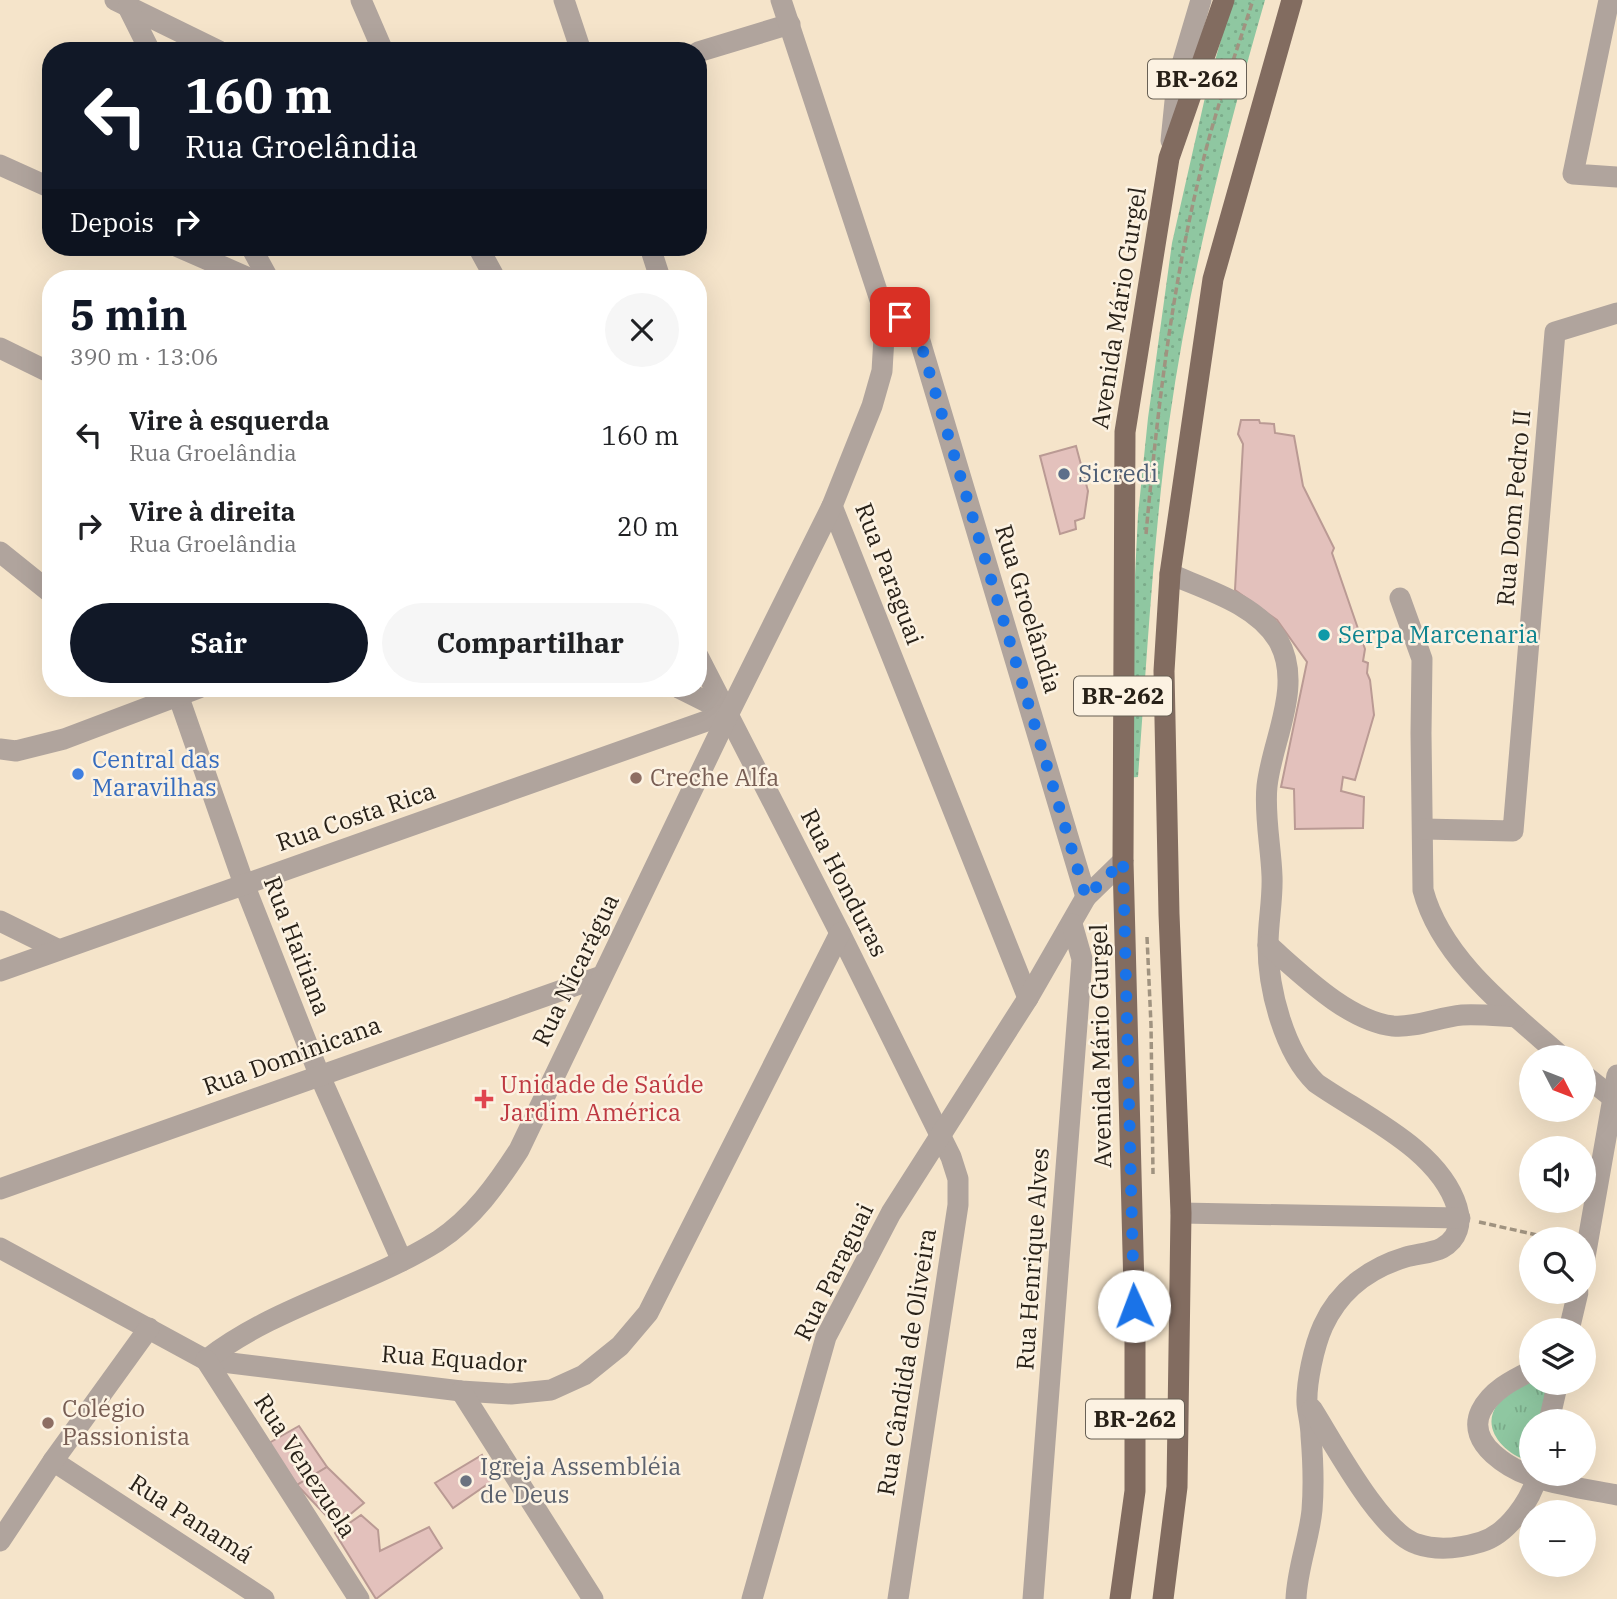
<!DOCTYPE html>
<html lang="pt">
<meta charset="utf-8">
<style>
body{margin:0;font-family:"IBM Plex Serif",serif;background:#f6f6f6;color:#202124;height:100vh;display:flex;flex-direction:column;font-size:26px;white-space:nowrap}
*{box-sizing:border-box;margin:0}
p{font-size:23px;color:#757577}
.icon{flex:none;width:38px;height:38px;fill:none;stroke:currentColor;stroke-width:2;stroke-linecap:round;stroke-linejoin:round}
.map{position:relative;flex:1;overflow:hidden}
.drawer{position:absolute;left:42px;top:270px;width:665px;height:427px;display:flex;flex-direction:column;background:#fff;border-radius:28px;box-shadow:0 7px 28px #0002}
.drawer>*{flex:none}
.guide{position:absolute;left:42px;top:42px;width:665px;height:214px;border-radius:28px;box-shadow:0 7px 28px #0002;background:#111827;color:#fff;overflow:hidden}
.needle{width:46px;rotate:132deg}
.tools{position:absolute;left:1519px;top:1045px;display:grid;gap:14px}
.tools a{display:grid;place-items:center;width:77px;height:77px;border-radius:50%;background:#fff;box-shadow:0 7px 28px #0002;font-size:35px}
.pin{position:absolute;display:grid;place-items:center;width:60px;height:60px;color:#fff;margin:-30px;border-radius:14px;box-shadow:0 4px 10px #0006}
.me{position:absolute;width:77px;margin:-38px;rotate:358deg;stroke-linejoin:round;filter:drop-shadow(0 0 5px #0008)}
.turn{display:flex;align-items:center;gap:24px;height:147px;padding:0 28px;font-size:32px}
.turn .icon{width:91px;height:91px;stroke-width:2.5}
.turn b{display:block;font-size:49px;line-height:60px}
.then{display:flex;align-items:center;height:66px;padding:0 28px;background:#0003;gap:14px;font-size:26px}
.round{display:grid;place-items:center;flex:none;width:74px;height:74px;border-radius:37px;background:#f6f6f6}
.head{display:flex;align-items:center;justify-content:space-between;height:119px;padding:0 28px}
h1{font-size:42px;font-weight:700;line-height:52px;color:#111827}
.button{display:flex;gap:14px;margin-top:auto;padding:14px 28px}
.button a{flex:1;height:80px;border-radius:42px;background:#111827;color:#fff;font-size:28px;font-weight:700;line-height:80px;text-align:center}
.button a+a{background:#f6f6f6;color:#202124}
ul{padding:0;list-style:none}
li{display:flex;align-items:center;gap:21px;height:91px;padding:0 28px}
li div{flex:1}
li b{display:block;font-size:26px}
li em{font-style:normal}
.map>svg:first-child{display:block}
</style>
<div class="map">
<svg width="1617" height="1599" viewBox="0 0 1617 1599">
<defs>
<pattern id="grass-dots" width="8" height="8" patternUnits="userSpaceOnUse" patternTransform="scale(1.75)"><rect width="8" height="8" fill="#8fc7a1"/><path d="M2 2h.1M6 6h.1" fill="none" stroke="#7bab8a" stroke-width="1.8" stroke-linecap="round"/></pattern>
<pattern id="park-tufts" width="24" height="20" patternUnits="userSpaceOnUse" patternTransform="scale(1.75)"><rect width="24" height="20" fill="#8fc7a1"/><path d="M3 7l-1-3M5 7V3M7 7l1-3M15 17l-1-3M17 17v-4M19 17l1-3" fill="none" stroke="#7bab8a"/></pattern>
</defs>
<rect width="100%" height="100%" fill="#f5e4ca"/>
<path fill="url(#grass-dots)" d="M1232,0H1265C1225,139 1189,280 1169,423C1153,541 1147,659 1138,777L1125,778L1138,515L1148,418L1172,243L1206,93Z"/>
<path fill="url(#park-tufts)" d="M1531,1382L1550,1383L1541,1421H1531V1461C1508,1457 1478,1429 1498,1404C1506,1393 1520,1388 1531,1382Z"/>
<g fill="#e3c1bc" stroke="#ba9a94" stroke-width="2">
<polygon points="1241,420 1259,420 1260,423 1274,424 1275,433 1294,436 1303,486 1334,548 1332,553 1365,649 1363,661 1368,663 1367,673 1370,680 1374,715 1355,780 1343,777 1341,791 1364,797 1363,828 1295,829 1294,789 1281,787 1307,662 1277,620 1235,590 1243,444 1238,434"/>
<polygon points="1076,446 1088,491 1084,518 1075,521 1076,529 1060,534 1040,456"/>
<polygon points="299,1426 327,1467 297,1485 269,1443"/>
<polygon points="482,1455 495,1479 453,1508 435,1483"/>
<polygon points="327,1467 364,1503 336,1526 297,1485"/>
<polygon points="361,1515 378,1530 380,1551 429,1527 442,1548 376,1599 335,1533"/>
</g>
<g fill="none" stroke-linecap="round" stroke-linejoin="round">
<g stroke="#a09380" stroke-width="3.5" stroke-dasharray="7 3.5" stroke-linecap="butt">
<path d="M1146,534C1158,403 1174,269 1208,142C1221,94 1238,47 1253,0"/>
<polyline points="1147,937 1151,1025 1153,1174"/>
<polyline points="1479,1222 1555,1239"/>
</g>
<g stroke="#b0a49d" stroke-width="21">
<polyline points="115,0 219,51"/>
<polyline points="361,0 383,51"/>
<polyline points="564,0 581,51"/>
<polyline points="1609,0 1573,174 1617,177"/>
<polyline points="128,7 150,51"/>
<polyline points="698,52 790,24"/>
<polyline points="1171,141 1177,81 1201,0"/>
<polyline points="0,165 51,188"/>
<polyline points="178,247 249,278"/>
<polyline points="251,247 268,278"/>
<polyline points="478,247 495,278"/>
<polyline points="650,247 660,278"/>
<polyline points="881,303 912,326 920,341 1086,897 1123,861"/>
<polyline points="0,348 51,373"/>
<polyline points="832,506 1028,998"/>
<polyline points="0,552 51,593"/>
<path d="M1170,574C1207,590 1256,604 1278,640C1304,685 1272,740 1267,786C1264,815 1271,847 1272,876C1273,899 1268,922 1268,945C1268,989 1284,1052 1316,1083C1363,1116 1439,1149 1457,1207C1462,1223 1458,1239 1442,1248C1433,1253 1416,1254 1406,1257C1369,1268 1339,1291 1323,1326C1314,1346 1306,1383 1307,1404C1308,1415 1311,1425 1311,1436C1313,1460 1314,1485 1312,1510C1309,1540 1297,1569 1296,1599"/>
<path d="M1400,598L1422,659L1421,733L1423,890C1441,959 1510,1011 1562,1057"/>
<polyline points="698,656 840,933 951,1157 958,1179 958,1205 898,1599"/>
<polyline points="169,688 178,695 244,884 319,1074 402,1261"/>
<polyline points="679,688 729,713"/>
<polyline points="0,749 16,751 64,739 199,688"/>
<polyline points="1424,829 1513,831 1555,332 1617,313"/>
<polyline points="0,921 57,949"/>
<path d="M1268,945C1301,974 1348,1021 1393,1026C1416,1028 1439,1017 1462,1015C1480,1014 1498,1016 1516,1017"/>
<polyline points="0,971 729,713"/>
<polyline points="1584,1075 1613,1098"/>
<polyline points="0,1189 602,976"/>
<polyline points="1181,1213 1460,1218"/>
<polyline points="0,1248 206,1360 461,1391 511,1394 551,1390 584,1375 620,1346 648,1313 840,933"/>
<polyline points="1584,1263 1617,1075"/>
<polyline points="1569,1330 1578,1292"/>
<path d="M206,1360C275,1306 364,1287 438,1241C473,1218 497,1184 519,1150L729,713L832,506L872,406L882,371L884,337L881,303L781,0"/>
<polyline points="206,1360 359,1599"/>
<path d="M1531,1371C1512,1380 1491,1391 1481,1411C1465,1444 1511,1470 1537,1478C1563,1486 1591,1490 1617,1495"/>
<polyline points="461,1391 593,1599"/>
<path d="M1312,1409C1333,1442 1381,1533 1417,1544C1437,1551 1461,1548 1481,1542C1508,1534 1531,1500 1538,1474"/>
<polyline points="1549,1421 1558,1382"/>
<polyline points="53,1461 264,1599"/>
<polyline points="0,1541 53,1461 149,1328"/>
<polyline points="752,1599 826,1337 891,1213 1028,998 1086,897"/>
<polyline points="1033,1599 1082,959 1072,924"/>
</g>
<g stroke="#826c60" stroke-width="21">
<polyline points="1120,1599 1135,1491 1135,1329 1123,861 1125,432 1169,158 1224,0"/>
<polyline points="1163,1599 1177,1487 1181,1213 1169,914 1164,671 1170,574 1213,279 1292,0"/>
</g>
</g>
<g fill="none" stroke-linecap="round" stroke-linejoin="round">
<polyline stroke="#1a73e8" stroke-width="12" stroke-dasharray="0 21.6" points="900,317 912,326 920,341 1086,897 1123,861 1134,1306"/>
</g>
<circle fill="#5c6f8a" stroke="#fcf2e2" stroke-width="2.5" cx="1064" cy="474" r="7"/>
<circle fill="#0f9aa8" stroke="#fcf2e2" stroke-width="2.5" cx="1324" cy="635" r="7"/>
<circle fill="#3f7fe0" stroke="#fcf2e2" stroke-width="2.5" cx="78" cy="774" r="7"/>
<g fill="#8d6e63" stroke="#fcf2e2" stroke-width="2.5">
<circle cx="636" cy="778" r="7"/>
<circle cx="48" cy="1423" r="7"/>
</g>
<path fill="#e0444e" stroke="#fcf2e2" stroke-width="2.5" d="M480.5 1088.5h7v7h7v7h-7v7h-7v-7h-7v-7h7z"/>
<circle fill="#6b7280" stroke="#fcf2e2" stroke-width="2.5" cx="466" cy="1481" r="7"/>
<g text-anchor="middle" stroke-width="5" stroke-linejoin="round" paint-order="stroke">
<g fill="#fcf2e2" stroke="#686055" stroke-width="2">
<rect x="1148" y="59.5" width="98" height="39" rx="5"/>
<rect x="1074" y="676.5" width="98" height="39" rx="5"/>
<rect x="1086" y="1399.5" width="98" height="39" rx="5"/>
</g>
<g font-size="23" font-weight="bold" fill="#282118">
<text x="1197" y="87">BR-262</text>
<text x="1123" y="704">BR-262</text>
<text x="1135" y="1427">BR-262</text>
</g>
<g font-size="24" fill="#282118" stroke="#fcf2e2">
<text transform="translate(1119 308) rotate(-81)" y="8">Avenida Mário Gurgel</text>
<text transform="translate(1514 508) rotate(-85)" y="8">Rua Dom Pedro II</text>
<text transform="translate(889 574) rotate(69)" y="8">Rua Paraguai</text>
<text transform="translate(1028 609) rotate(73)" y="8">Rua Groelândia</text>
<text transform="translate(356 817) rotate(-19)" y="8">Rua Costa Rica</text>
<text transform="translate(844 883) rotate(63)" y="8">Rua Honduras</text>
<text transform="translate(297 946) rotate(69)" y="8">Rua Haitiana</text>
<text transform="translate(576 970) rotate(-64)" y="8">Rua Nicarágua</text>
<text transform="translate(1101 1046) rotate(-91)" y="8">Avenida Mário Gurgel</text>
<text transform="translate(292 1056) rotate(-20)" y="8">Rua Dominicana</text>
<text transform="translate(1033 1259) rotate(-86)" y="8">Rua Henrique Alves</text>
<text transform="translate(834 1272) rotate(-64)" y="8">Rua Paraguai</text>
<text transform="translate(454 1359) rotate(4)" y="8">Rua Equador</text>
<text transform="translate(907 1362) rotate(-81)" y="8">Rua Cândida de Oliveira</text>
<text transform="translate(305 1466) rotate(57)" y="8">Rua Venezuela</text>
<text transform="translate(191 1519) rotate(33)" y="8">Rua Panamá</text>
</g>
<g font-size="24" fill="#4e5e75" stroke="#fcf2e2" text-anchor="start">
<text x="1078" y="482">Sicredi</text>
</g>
<g font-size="24" fill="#0d838f" stroke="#fcf2e2" text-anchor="start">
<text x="1338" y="643">Serpa Marcenaria</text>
</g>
<g font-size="24" fill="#366cbe" stroke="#fcf2e2" text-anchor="start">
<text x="92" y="768">Central das<tspan x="92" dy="28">Maravilhas</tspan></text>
</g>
<g font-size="24" fill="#785e54" stroke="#fcf2e2" text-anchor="start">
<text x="650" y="786">Creche Alfa</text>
<text x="62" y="1417">Colégio<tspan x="62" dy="28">Passionista</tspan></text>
</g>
<g font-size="24" fill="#be3a42" stroke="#fcf2e2" text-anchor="start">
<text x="500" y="1093">Unidade de Saúde<tspan x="500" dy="28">Jardim América</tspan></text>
</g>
<g font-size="24" fill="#5b616d" stroke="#fcf2e2" text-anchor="start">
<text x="480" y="1475">Igreja Assembléia<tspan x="480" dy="28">de Deus</tspan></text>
</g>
</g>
</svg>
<div class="tools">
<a><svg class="needle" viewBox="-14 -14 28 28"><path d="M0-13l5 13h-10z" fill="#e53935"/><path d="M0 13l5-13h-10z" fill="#757577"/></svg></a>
<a><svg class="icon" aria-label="sound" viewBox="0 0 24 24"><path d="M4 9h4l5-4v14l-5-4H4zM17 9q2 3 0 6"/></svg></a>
<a><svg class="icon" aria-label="search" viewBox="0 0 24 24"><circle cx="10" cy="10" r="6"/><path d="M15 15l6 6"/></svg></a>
<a><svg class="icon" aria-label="layers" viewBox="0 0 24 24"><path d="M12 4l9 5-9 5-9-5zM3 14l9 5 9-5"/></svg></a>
<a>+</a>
<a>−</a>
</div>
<div class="pin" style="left:900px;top:317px;background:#d93025"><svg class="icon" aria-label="arrive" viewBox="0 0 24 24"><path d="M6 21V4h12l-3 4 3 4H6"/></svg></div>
<svg class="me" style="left:1134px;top:1306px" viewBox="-20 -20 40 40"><circle r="19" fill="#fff"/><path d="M0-13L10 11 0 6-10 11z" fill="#1a73e8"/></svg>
<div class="guide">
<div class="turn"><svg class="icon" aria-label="left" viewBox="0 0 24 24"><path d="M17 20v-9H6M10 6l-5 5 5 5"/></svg><div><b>160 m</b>Rua Groelândia</div></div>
<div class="then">Depois<svg class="icon" aria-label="right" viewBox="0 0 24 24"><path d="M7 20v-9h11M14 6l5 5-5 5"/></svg></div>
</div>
<section class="drawer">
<div class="head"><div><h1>5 min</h1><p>390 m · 13:06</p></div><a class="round"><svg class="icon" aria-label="close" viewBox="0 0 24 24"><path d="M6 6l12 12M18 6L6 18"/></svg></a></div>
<ul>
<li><svg class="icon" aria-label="left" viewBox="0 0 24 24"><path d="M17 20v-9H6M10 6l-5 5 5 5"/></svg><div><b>Vire à esquerda</b><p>Rua Groelândia</p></div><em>160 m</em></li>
<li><svg class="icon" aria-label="right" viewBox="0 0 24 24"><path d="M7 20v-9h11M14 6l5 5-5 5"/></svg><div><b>Vire à direita</b><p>Rua Groelândia</p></div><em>20 m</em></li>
</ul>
<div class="button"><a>Sair</a><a>Compartilhar</a></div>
</section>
</div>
